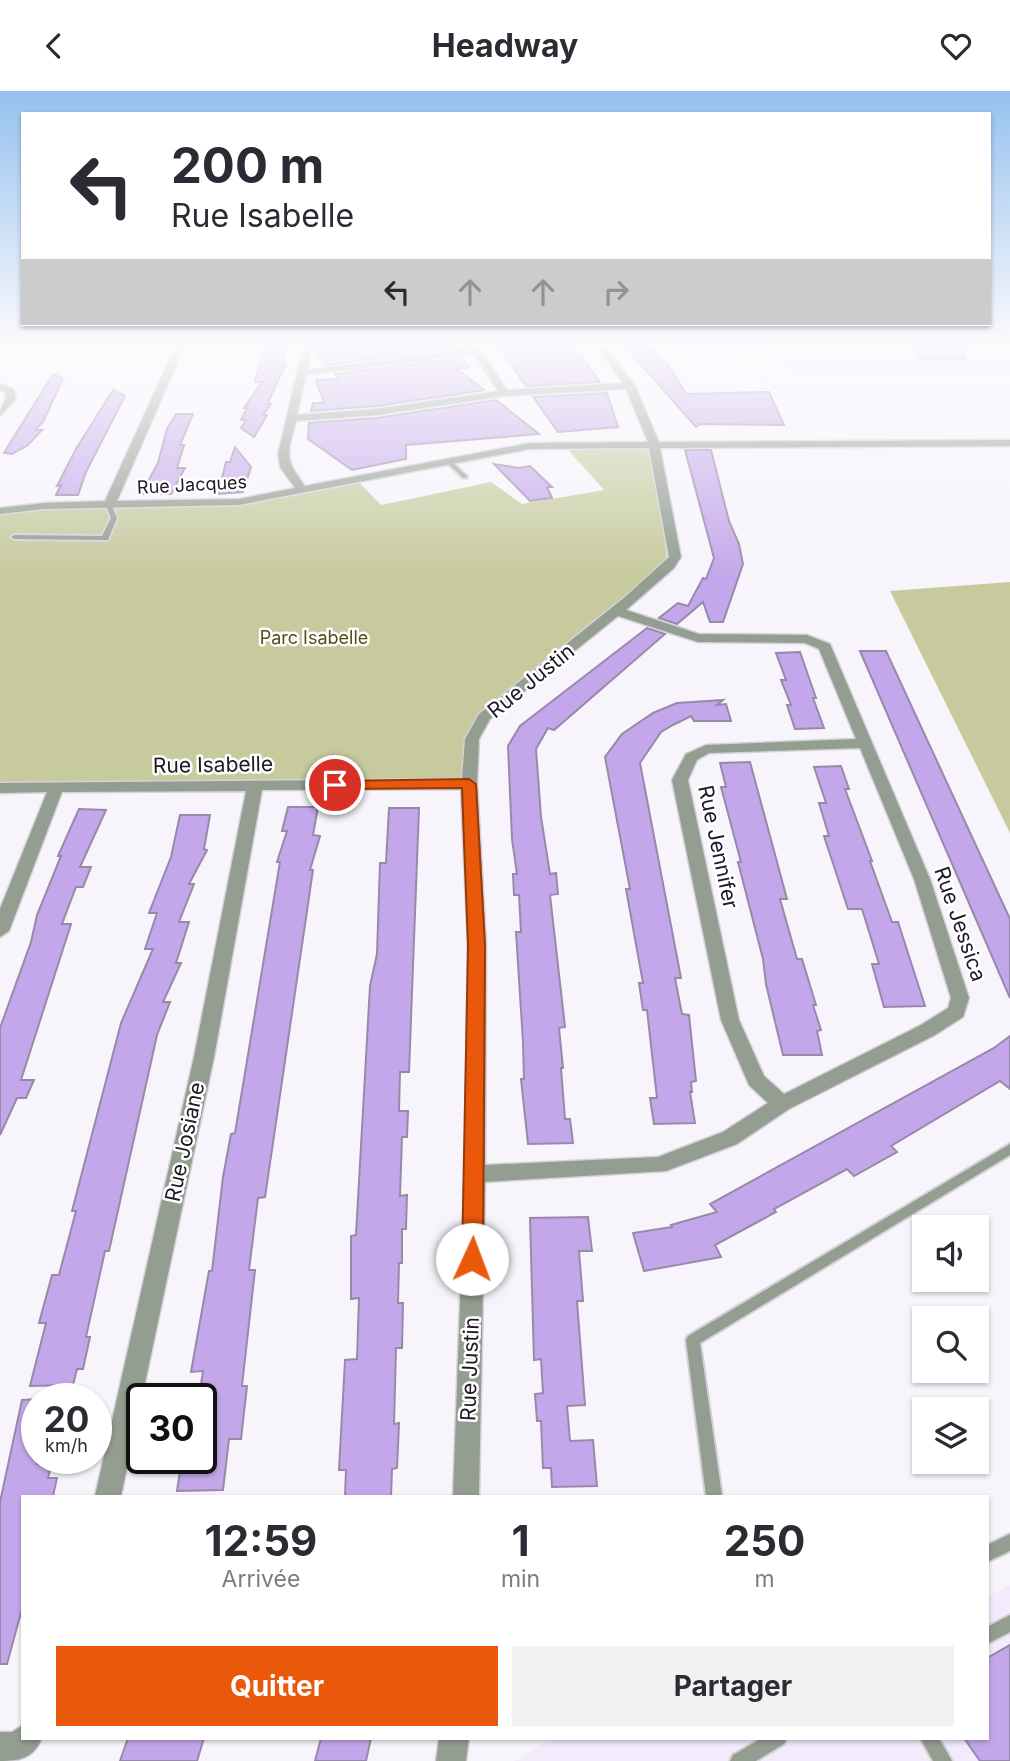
<!DOCTYPE html>
<html lang="fr">
<meta charset="utf-8">
<style>
body{margin:0;font-family:Inter,sans-serif;background:#f2f2f3;color:#2b2b33;height:100vh;display:flex;flex-direction:column;font-size:26px;white-space:nowrap}
*{box-sizing:border-box;margin:0}
p{font-size:23px;color:#7c7c81}
.icon{flex:none;width:38px;height:38px;fill:none;stroke:currentColor;stroke-width:2;stroke-linecap:round;stroke-linejoin:round}
.map{position:relative;flex:1;overflow:hidden}
.sheet{position:absolute;left:21px;top:1404px;width:968px;height:245px;display:flex;flex-direction:column;background:#fff;border-radius:0px;box-shadow:0 2px 5px #0004}
.sheet>*{flex:none}
.top-card{position:absolute;left:21px;top:21px;width:970px;height:214px;border-radius:0px;box-shadow:0 2px 5px #0004;background:#fff;color:#2b2b33;overflow:hidden}
.fabs{position:absolute;left:912px;top:1124px;display:grid;gap:14px}
.fabs a{display:grid;place-items:center;width:77px;height:77px;border-radius:0px;background:#fff;box-shadow:0 2px 5px #0004;font-size:35px}
.speed{position:absolute;left:21px;top:1292px;display:flex;gap:14px;font-size:35px;font-weight:700;text-align:center}
.speed>*{display:grid;place-content:center;width:91px;height:91px;border-radius:50%;background:#fff;box-shadow:0 2px 5px #0004;line-height:1}
.speed small{font-size:18px;font-weight:400}
.speed .limit{border:4px solid #111;border-radius:10px;background:#fff;color:#111}
.pin{position:absolute;display:grid;place-items:center;width:60px;height:60px;color:#fff;margin:-30px;border:4px solid #fff;border-radius:50%;box-shadow:0 2px 7px #0007}
.me{position:absolute;width:77px;margin:-38px;rotate:2deg;stroke-linejoin:round;filter:drop-shadow(0 0 5px #0008)}
.turn{display:flex;align-items:center;gap:24px;height:147px;padding:0 35px;font-size:32px}
.turn .icon{width:91px;height:91px;stroke-width:2.5}
.turn b{display:block;font-size:49px;line-height:60px}
.lanes{display:flex;align-items:center;height:66px;padding:0 35px;background:#0003;justify-content:center;gap:35px;direction:ltr}
.lanes .off{opacity:.35}
.eta{display:flex;justify-content:space-evenly;align-items:center;height:119px;text-align:center}
.eta b{font-size:42px;font-weight:700;line-height:49px}
.primary-button{display:flex;gap:14px;margin-top:auto;padding:14px 35px}
.primary-button a{flex:1;height:80px;border-radius:0px;background:#ea580c;color:#fff;font-size:28px;font-weight:700;line-height:80px;text-align:center}
.primary-button a+a{background:#f2f2f3;color:#2b2b33}
header{display:flex;justify-content:space-between;align-items:center;height:91px;padding:0 35px;background:#fff;font-size:32px;font-weight:700}
.map>svg:first-child{display:block}
</style>
<header><svg class="icon" aria-label="back" viewBox="0 0 24 24"><path d="M15 5l-7 7 7 7"/></svg>Headway<svg class="icon" aria-label="heart" viewBox="0 0 24 24"><path d="M12 20l-8-8c-3-5 5-10 8-4 3-6 11-1 8 4z"/></svg></header>
<div class="map">
<svg width="1010" height="1670" viewBox="0 0 1010 1670">
<rect width="100%" height="100%" fill="#f7f4fb"/>
<g fill="#f1ebfb">
<polygon points="668,252 1010,252 1010,283 794,285 779,265 688,268"/>
<polygon points="1010,1494 1010,1670 514,1670 551,1647 987,1647 987,1506"/>
</g>
<g fill="#c6ca9d">
<polygon points="654,352 667,469 630,509 484,626 472,648 469,693 0,697 0,423 19,417 239,411 356,388 381,414 491,391 522,413 604,399 563,353"/>
<polygon points="1010,491 1010,742 890,500"/>
</g>
<g fill="#c4a7ea" stroke="#978aa9" stroke-width="2">
<polygon points="265,252 288,252 282,271 286,273 270,307 268,313 271,313 263,324 267,324 254,346 241,337 246,329 241,329 247,317 244,317 262,291 255,291"/>
<polygon points="315,252 445,252 451,258 327,274 314,258"/>
<polygon points="496,252 514,252 518,255 573,252 600,291 526,295"/>
<polygon points="622,252 643,252 667,272 686,303 769,301 784,334 700,333 696,336"/>
<polygon points="907,252 961,252 965,268 921,268"/>
<polygon points="461,267 470,276 457,278 484,299 377,315 311,320 313,312 324,312 316,289 339,288 335,283"/>
<polygon points="53,283 63,288 43,331 35,339 42,339 28,354 12,363 4,362"/>
<polygon points="113,299 125,305 86,381 78,404 56,404 61,394 57,395 76,358"/>
<polygon points="607,302 618,336 558,341 533,306"/>
<polygon points="496,309 539,343 406,354 406,368 352,379 308,348 309,332 377,327"/>
<polygon points="176,323 193,323 180,354 184,354 177,377 185,377 171,403 141,403 158,372 167,338"/>
<polygon points="235,356 251,376 243,401 218,403 226,371 230,371"/>
<polygon points="685,359 711,359 729,430 739,453 743,473 723,531 710,531 703,511 677,533 659,527 678,512 688,515 703,487 706,488 714,467"/>
<polygon points="494,373 519,377 530,375 552,396 547,396 552,407 530,410"/>
<polygon points="647,537 665,543 554,639 548,637 536,658 541,726 550,783 556,782 558,803 550,804 565,936 559,937 563,977 561,977 565,1028 570,1028 573,1052 528,1053 521,988 524,988 523,951 516,841 521,841 519,804 514,804 513,783 517,783 512,748 508,655 520,635"/>
<polygon points="860,560 886,560 1010,828 1010,907"/>
<polygon points="800,561 816,607 813,607 824,637 795,638 787,614 791,614 781,589 786,589 776,562"/>
<polygon points="723,609 717,614 726,613 731,630 694,630 691,625 673,634 661,641 640,672 681,887 675,887 682,923 689,924 696,990 691,991 692,1001 690,1001 695,1032 654,1033 650,1007 657,1007 647,919 643,919 639,892 643,892 626,798 630,798 605,666 622,643 653,622 677,612"/>
<polygon points="750,671 787,808 780,808 797,868 802,868 816,914 813,914 821,939 817,940 822,964 783,964 766,893 763,868 738,771 741,771 721,696 726,696 720,672"/>
<polygon points="841,675 849,698 845,698 872,770 870,770 892,831 898,831 925,915 884,916 872,873 879,873 862,818 848,818 824,745 829,745 819,712 826,712 814,676"/>
<polygon points="288,716 318,716 313,744 320,745 310,779 313,779 265,1106 258,1107 249,1179 255,1179 242,1295 247,1295 241,1348 229,1348 223,1399 177,1400 182,1367 201,1367 199,1307 203,1280 191,1281 209,1180 212,1180 223,1086 231,1043 235,1042 280,771 277,771 287,740 282,740"/>
<polygon points="389,717 419,717 409,981 400,981 399,1020 408,1020 407,1046 402,1046 400,1105 407,1104 406,1138 402,1138 402,1172 399,1172 398,1212 403,1212 402,1257 396,1257 394,1333 399,1332 397,1377 392,1378 391,1405 345,1405 346,1379 339,1379 345,1269 357,1268 359,1207 351,1208 351,1145 356,1144 370,895 377,863 380,772 386,772"/>
<polygon points="79,718 106,719 80,776 91,776 83,796 76,796 62,833 71,833 21,989 34,989 26,1007 17,1007 0,1044 0,937 31,851 37,824 61,765 58,765"/>
<polygon points="180,724 210,724 204,758 207,759 189,793 194,793 179,831 189,831 176,872 181,872 163,911 170,911 157,944 109,1160 105,1160 86,1246 90,1246 83,1278 77,1278 73,1294 30,1295 46,1232 39,1232 52,1184 59,1184 76,1120 72,1120 121,932 153,858 145,858 157,822 149,822 171,766"/>
<polygon points="1010,945 1010,998 1000,990 891,1055 897,1061 854,1085 847,1078 774,1118 776,1121 715,1154 721,1166 644,1180 633,1142 672,1136 671,1134 717,1121 710,1113 994,957"/>
<polygon points="588,1126 592,1160 579,1160 583,1210 577,1210 585,1314 567,1315 570,1350 593,1349 597,1395 552,1396 551,1377 543,1377 541,1330 537,1330 535,1303 543,1302 541,1268 534,1269 530,1127"/>
<polygon points="37,1308 37,1373 52,1372 48,1387 57,1387 53,1405 23,1405 23,1514 7,1573 0,1573 0,1411 22,1309"/>
<polygon points="1010,1554 1010,1670 980,1670 964,1647 987,1647 987,1567"/>
<polygon points="128,1647 204,1647 197,1670 120,1670"/>
<polygon points="321,1647 371,1647 366,1670 315,1670"/>
</g>
<g fill="none" stroke-linecap="round" stroke-linejoin="round">
<g stroke="#d4d1d9" stroke-width="4">
<g id="service">
<polygon points="446,369 450,369 467,385 467,387 463,387 446,371"/>
<polygon points="109,413 112,415 117,427 108,449 15,448 11,446 15,444 102,445 111,427 106,415"/>
<polygon points="1010,1053 1010,1064 700,1252 722,1405 706,1405 686,1249 688,1245"/>
<polygon points="1010,1443 1010,1460 987,1471 987,1454"/>
<polygon points="1010,1524 1010,1541 987,1553 987,1536"/>
<polygon points="762,1647 787,1647 784,1653 756,1670 730,1670 733,1664"/>
<polygon points="920,1647 939,1647 952,1670 933,1670"/>
</g>
</g>
<g stroke="#d4d1d9" stroke-width="3">
<g id="minor">
<path d="M177,252H186L117,410L239,408L295,397L280,376L278,363L304,252H313L307,279L469,258L464,254L472,252L480,258L507,299L623,292L594,252H603L635,295L659,351L1010,349V355L660,357L681,466L674,477L626,519L699,543L807,544L830,553L930,788L969,907L963,926L935,944L789,1018L737,1053L666,1080L485,1091L479,1405H453L465,1074L468,854L461,698L262,699L214,966L121,1405H95L194,966L246,700L62,701L9,840L0,846V818L47,701L0,702V692L462,688L465,648L479,623L625,506L669,466L649,357L530,358L239,414L44,418L0,423V417L44,412L105,410ZM474,263L498,300L377,318L297,324L306,284ZM626,298L648,351L530,352L305,395C283,366 288,363 296,330L377,324L504,305ZM618,525L698,551L805,552L819,558L856,648L706,654L686,663L672,689L721,929L749,994L768,1012L723,1041L658,1066L485,1074L486,854L477,693L479,648L490,628ZM860,657L914,788L951,907L948,917L921,934L784,1003L764,985L739,929L688,689L697,669L709,662Z"/>
<path d="M0,293L14,298L16,308L0,325C0,315 6,311 6,302L0,299Z"/>
<path d="M23,1634V1647H42C34,1667 20,1670 0,1670V1641H12Z"/>
<polygon points="439,1647 469,1647 466,1670 436,1670"/>
</g>
</g>
<use href="#service" fill="#939d90" fill-rule="evenodd"/>
<use href="#minor" fill="#939d90" fill-rule="evenodd"/>
</g>
<linearGradient id="sky" x2="0" y2="1"><stop stop-color="#95c1ef"/><stop offset="0.52" stop-color="#fbfafd"/><stop offset="1" stop-color="#fbfafd" stop-opacity="0"/></linearGradient>
<rect width="1010" height="486" fill="url(#sky)"/>
<polygon fill="#ea580c" stroke="#983908" stroke-width="2" points="469,688 476,693 485,855 483,1168 480,1174 472,1176 465,1174 462,1168 468,855 462,697 335,698 328,694 335,690"/>
<g text-anchor="middle" stroke-width="5" stroke-linejoin="round" paint-order="stroke">
<g font-size="18" fill="#1e1925" stroke="#fff">
<text transform="translate(192 394) rotate(-3)" y="6">Rue Jacques</text>
</g>
<g font-size="18" fill="#4e5017" stroke="#fff">
<text x="314" y="553">Parc Isabelle</text>
</g>
<g font-size="21" fill="#1e1925" stroke="#fff">
<text transform="translate(531 590) rotate(-39)" y="7">Rue Justin</text>
<text transform="translate(213 674) rotate(-1)" y="7">Rue Isabelle</text>
<text transform="translate(718 756) rotate(78)" y="7">Rue Jennifer</text>
<text transform="translate(960 833) rotate(71)" y="7">Rue Jessica</text>
<text transform="translate(185 1051) rotate(-78)" y="7">Rue Josiane</text>
<text transform="translate(470 1278) rotate(-88)" y="7">Rue Justin</text>
</g>
</g>
</svg>
<div class="fabs">
<a><svg class="icon" aria-label="sound" viewBox="0 0 24 24"><path d="M4 9h4l5-4v14l-5-4H4zM17 9q2 3 0 6"/></svg></a>
<a><svg class="icon" aria-label="search" viewBox="0 0 24 24"><circle cx="10" cy="10" r="6"/><path d="M15 15l6 6"/></svg></a>
<a><svg class="icon" aria-label="layers" viewBox="0 0 24 24"><path d="M12 4l9 5-9 5-9-5zM3 14l9 5 9-5"/></svg></a>
</div>
<div class="speed"><div>20<small>km/h</small></div><div class="limit">30</div></div>
<div class="pin" style="left:335px;top:694px;background:#d93025"><svg class="icon" aria-label="arrive" viewBox="0 0 24 24"><path d="M6 21V4h12l-3 4 3 4H6"/></svg></div>
<svg class="me" style="left:472px;top:1168px" viewBox="-20 -20 40 40"><circle r="19" fill="#fff"/><path d="M0-13L10 11 0 6-10 11z" fill="#ea580c"/></svg>
<div class="top-card">
<div class="turn"><svg class="icon" aria-label="left" viewBox="0 0 24 24"><path d="M17 20v-9H6M10 6l-5 5 5 5"/></svg><div><b>200 m</b>Rue Isabelle</div></div>
<div class="lanes"><svg class="icon" aria-label="left" viewBox="0 0 24 24"><path d="M17 20v-9H6M10 6l-5 5 5 5"/></svg><svg class="icon off" aria-label="ahead" viewBox="0 0 24 24"><path d="M12 20V5M6 11l6-6 6 6"/></svg><svg class="icon off" aria-label="ahead" viewBox="0 0 24 24"><path d="M12 20V5M6 11l6-6 6 6"/></svg><svg class="icon off" aria-label="right" viewBox="0 0 24 24"><path d="M7 20v-9h11M14 6l5 5-5 5"/></svg></div>
</div>
<section class="sheet">
<div class="eta">
<div><b>12:59</b><p>Arrivée</p></div>
<div><b>1</b><p>min</p></div>
<div><b>250</b><p>m</p></div>
</div>
<div class="primary-button"><a>Quitter</a><a>Partager</a></div>
</section>
</div>
